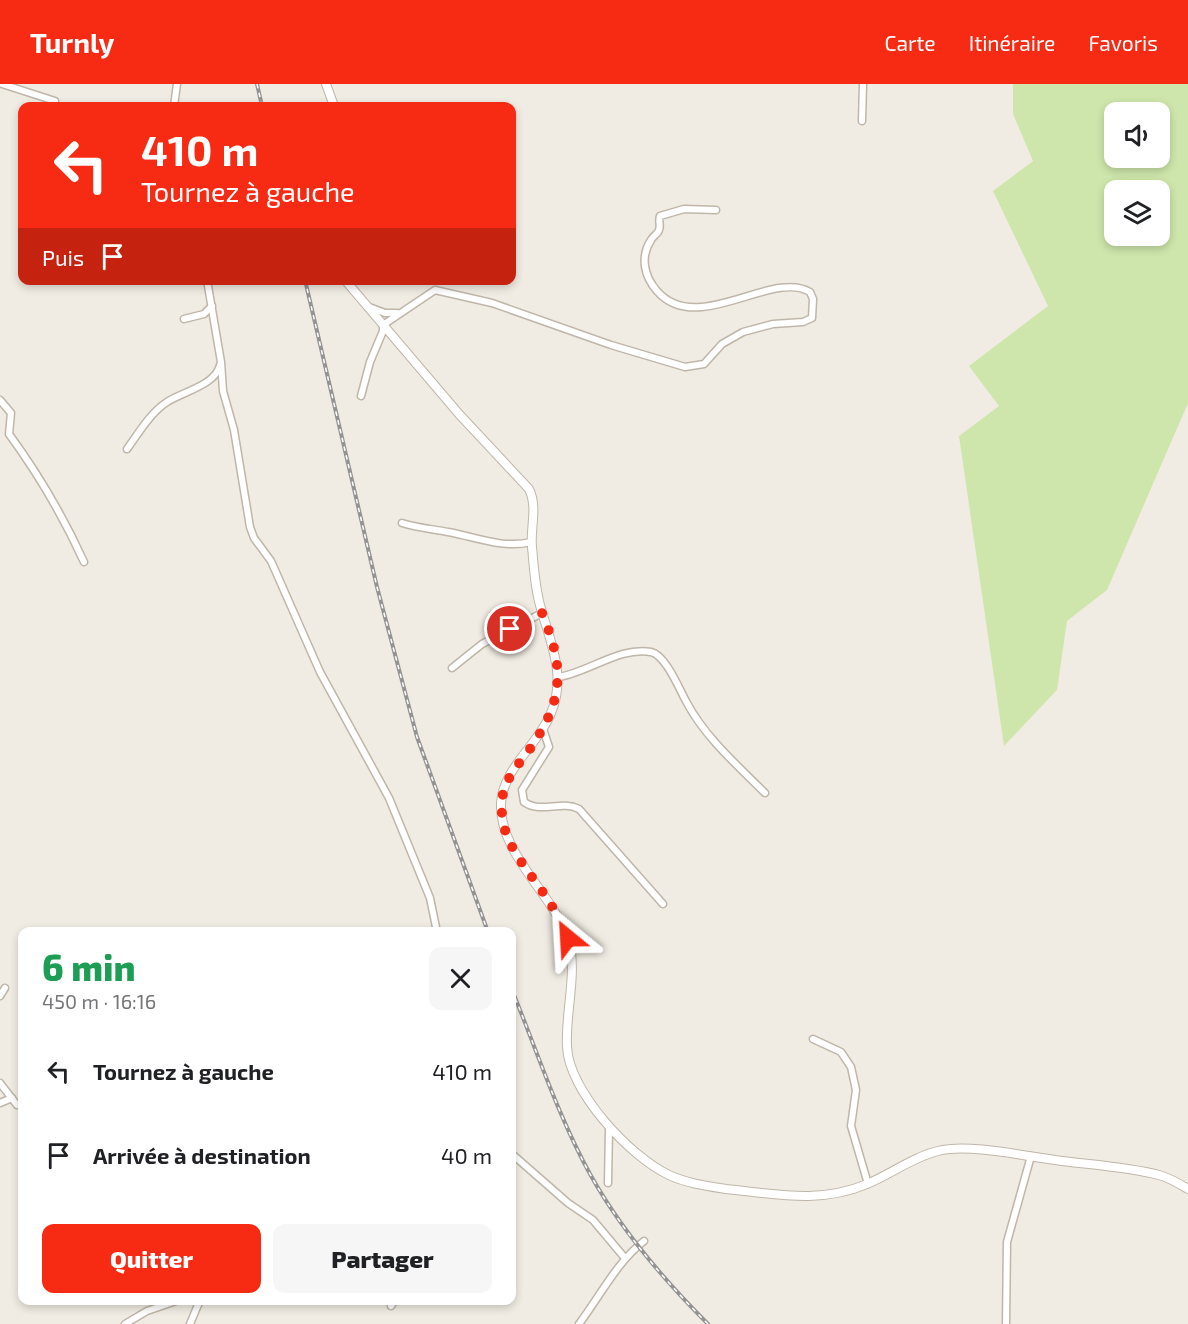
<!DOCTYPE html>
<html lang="fr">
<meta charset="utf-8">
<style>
body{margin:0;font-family:"Exo 2",sans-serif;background:#f6f6f6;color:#202124;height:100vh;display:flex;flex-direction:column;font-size:22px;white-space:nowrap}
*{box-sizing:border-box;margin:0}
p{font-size:20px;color:#757577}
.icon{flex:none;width:33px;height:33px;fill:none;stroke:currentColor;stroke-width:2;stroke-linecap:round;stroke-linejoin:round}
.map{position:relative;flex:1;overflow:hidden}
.details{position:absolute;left:18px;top:843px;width:498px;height:378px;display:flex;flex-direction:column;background:#fff;border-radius:12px;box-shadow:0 3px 9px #0003}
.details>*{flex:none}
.top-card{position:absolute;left:18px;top:18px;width:498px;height:183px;border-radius:12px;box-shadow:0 3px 9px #0003;background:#f72b14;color:#fff;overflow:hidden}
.controls{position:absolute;left:1104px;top:18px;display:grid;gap:12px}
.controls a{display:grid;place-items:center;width:66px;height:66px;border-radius:12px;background:#fff;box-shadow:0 3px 9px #0003;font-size:30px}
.pin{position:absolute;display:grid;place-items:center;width:51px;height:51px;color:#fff;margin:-26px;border:3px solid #fff;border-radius:50%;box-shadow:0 2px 6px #0007}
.me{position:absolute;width:66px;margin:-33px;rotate:333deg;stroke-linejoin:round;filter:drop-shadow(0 0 4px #0008)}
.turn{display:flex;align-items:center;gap:21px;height:126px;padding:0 24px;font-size:27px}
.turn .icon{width:78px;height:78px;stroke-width:2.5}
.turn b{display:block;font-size:42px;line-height:51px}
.then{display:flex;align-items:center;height:57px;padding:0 24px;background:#0003;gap:12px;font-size:22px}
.round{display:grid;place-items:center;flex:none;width:63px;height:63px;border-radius:12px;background:#f6f6f6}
.overview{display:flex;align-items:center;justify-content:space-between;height:102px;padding:0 24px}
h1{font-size:36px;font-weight:800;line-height:45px;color:#1e9e55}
.cta{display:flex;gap:12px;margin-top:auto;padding:12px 24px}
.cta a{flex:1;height:69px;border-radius:12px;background:#f72b14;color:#fff;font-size:24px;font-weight:800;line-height:69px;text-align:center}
.cta a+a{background:#f6f6f6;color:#202124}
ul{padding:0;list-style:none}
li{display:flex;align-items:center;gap:18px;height:84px;padding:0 24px}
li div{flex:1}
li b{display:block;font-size:22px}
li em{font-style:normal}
header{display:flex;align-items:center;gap:36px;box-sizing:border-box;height:84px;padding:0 30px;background:#f72b14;color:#fff}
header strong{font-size:28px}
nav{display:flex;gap:33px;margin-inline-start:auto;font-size:21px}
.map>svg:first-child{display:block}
</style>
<header>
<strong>Turnly</strong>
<nav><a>Carte</a><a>Itinéraire</a><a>Favoris</a></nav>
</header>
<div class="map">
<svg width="1188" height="1240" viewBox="0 0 1188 1240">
<rect width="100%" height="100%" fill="#f1ece3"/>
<path fill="#cee6ab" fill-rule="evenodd" d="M1013,0H1188V319L1107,506L1067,537L1057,606L1004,662L959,352L999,322L969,282L1048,222L993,107L1033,77L1013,30ZM1114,28H1160V74H1114ZM1114,106H1160V152H1114Z"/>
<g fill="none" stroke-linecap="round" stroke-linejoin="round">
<g stroke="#bfb6a9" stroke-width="9">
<g id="minor">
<polyline points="2,0 55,17"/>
<polyline points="174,22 177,0"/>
<polyline points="862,37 863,0"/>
<polyline points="207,196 221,278 223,307 234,346 250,443 254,454 271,477 320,588 389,714 430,814 437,848"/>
<polyline points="369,223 385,229 397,229"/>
<polyline points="184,235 204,230 212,222"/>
<path d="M361,312L370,278L383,247V241L435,206L492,219L611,261L685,283L704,280L722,260L743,248L773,240L803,238L812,234L813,215L810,208C772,185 697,253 657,207C644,192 640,173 651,156C653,152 658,150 659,146C661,141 658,137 660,132L684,125L716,126"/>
<path d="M0,316L11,329L9,350C39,391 63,432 84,478"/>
<path d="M127,365C138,350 150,329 167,318C182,308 216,301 220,281"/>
<path d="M402,439C418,444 432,445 448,448C476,453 503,465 531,458"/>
<polyline points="452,584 482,560 542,529"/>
<path d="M559,593C589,588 621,562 651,568C666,571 680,607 687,619C705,653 738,682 765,709"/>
<path d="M543,645L549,663L522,706L524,718C541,730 561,716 579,725L663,820"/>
<polyline points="0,912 5,904"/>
<polyline points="813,955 841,968 851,983 856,1006 851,1042 868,1100"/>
<polyline points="0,999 17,1021"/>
<polyline points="0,1019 12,1014"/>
<polyline points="512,1070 568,1119 593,1136 624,1173"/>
<polyline points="608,1099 609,1044"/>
<polyline points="391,1222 395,1216"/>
<polyline points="125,1240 147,1227 179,1216"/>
<polyline points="190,1240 200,1216"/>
<path d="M579,1240C600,1212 617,1178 644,1157"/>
<polyline points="1006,1240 1007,1158 1031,1072"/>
</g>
</g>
<g stroke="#bfb6a9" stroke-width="10">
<g id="tertiary">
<polyline points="326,0 334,22"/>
<path d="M345,196L459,330L529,405C538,423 530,444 532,463C534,484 535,507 542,528C552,562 566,594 551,629C539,660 503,684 501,719C499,769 550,807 567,852C579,885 565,927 567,962C568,1006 630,1073 669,1091C686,1099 707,1102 726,1105C776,1110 820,1120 867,1100C891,1090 913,1073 938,1067C970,1059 1028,1073 1062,1077C1094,1081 1127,1083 1159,1091C1170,1094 1178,1099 1188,1105"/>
</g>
</g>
<use href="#minor" stroke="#fff" stroke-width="6"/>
<use href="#tertiary" stroke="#fff" stroke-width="8"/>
<g stroke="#939393" stroke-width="4">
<g id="rail">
<polyline points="257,0 262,22"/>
<polyline points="305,196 377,503 417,653 488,848"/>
<path d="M512,906C537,967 558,1032 590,1090C621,1146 663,1195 708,1240"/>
</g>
</g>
<use href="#rail" stroke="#fff" stroke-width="1.5" stroke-dasharray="4.5" stroke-linecap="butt"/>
</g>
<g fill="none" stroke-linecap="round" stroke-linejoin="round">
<path stroke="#f72b14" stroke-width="10" stroke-dasharray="0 18" d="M510,545L542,529C566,586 563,619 527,669C512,688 499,704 502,730C504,762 530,788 546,813C555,826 561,840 568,854"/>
</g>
</svg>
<div class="controls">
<a><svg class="icon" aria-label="sound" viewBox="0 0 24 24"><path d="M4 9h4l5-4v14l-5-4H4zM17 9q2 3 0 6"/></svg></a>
<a><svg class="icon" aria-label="layers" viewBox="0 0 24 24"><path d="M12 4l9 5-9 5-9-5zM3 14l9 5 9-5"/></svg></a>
</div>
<div class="pin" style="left:510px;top:545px;background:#d93025"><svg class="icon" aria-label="arrive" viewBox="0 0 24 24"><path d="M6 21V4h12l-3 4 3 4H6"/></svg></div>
<svg class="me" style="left:568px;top:854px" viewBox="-20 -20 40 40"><path d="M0-17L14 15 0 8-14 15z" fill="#f72b14" stroke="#fff" stroke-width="4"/></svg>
<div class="top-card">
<div class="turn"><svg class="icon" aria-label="left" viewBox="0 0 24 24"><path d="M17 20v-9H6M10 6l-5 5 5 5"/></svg><div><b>410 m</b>Tournez à gauche</div></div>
<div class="then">Puis<svg class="icon" aria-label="arrive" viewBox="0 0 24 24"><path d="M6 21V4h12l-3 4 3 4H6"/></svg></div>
</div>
<section class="details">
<div class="overview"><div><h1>6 min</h1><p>450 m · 16:16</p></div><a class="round"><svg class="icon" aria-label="close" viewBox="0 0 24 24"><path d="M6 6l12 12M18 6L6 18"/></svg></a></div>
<ul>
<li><svg class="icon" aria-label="left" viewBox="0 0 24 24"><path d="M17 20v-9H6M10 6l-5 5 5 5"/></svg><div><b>Tournez à gauche</b></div><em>410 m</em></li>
<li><svg class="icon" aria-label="arrive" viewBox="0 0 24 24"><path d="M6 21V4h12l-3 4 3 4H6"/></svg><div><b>Arrivée à destination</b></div><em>40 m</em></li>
</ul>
<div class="cta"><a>Quitter</a><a>Partager</a></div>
</section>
</div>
